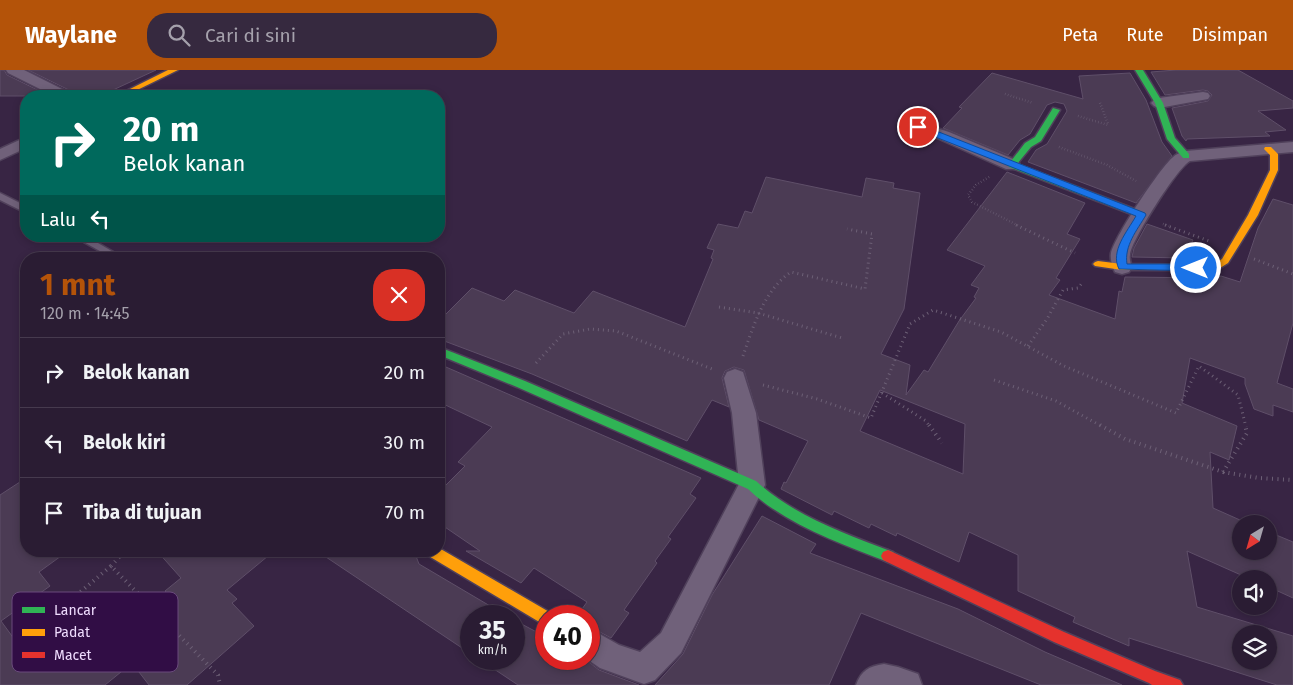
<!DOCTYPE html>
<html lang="id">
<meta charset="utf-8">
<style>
body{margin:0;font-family:"Fira Sans",sans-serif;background:#36293f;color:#f1f3f6;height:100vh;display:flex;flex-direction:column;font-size:19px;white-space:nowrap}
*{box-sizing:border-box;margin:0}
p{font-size:16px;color:#a5a1ac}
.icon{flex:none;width:28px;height:28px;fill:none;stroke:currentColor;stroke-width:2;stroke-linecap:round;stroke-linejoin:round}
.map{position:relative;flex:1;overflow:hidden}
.panel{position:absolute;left:20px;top:182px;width:425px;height:305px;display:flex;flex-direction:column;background:#2a1c33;border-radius:20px;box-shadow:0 2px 8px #0003,0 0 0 1px #463a4e}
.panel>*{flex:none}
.top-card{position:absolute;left:20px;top:20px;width:425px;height:152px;border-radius:20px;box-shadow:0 2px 8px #0003,0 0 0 1px #463a4e;background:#00695c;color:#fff;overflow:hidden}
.needle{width:32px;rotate:217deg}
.tools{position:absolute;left:1232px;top:445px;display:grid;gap:10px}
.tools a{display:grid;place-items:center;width:45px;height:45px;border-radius:50%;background:#2a1c33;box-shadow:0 2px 8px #0003,0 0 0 1px #463a4e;font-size:25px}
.speed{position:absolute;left:460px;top:535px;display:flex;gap:10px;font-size:25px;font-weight:700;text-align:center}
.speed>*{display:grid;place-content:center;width:65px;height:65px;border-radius:50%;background:#2a1c33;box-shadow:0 2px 8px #0003,0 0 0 1px #463a4e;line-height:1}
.speed small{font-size:12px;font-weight:400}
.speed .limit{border:8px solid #d22;background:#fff;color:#111}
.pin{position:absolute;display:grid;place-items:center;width:42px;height:42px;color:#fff;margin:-21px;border:2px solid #fff;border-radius:50%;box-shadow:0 1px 5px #0007}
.me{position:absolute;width:55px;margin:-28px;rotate:270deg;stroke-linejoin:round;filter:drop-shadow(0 0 4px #0008)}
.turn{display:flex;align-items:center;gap:18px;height:105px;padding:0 20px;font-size:22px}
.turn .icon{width:65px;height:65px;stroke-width:2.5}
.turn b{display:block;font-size:35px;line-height:42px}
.then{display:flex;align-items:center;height:48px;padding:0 20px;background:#0003;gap:10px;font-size:19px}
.round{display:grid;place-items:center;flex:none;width:52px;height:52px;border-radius:20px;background:#36293f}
.overview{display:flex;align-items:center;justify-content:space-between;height:85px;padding:0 20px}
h1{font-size:30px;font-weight:700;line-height:38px;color:#b45309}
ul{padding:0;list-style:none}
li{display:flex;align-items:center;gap:15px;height:70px;padding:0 20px;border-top:1px solid #463a4e}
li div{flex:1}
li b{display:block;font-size:19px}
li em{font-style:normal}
header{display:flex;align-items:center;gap:30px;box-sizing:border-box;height:70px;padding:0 25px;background:#b45309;color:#fff}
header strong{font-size:24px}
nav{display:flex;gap:28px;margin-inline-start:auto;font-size:18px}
.search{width:350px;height:45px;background:#36293f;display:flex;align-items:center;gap:12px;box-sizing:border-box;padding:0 18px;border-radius:20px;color:#a5a1ac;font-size:19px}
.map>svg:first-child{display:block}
</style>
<header>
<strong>Waylane</strong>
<div class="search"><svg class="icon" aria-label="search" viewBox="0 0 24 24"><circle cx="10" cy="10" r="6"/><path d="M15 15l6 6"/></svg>Cari di sini</div>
<nav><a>Peta</a><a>Rute</a><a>Disimpan</a></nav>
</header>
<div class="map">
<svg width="1293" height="615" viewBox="0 0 1293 615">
<rect width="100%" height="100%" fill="#382544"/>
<g fill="#4b3b54" stroke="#5f4f69" fill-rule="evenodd">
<polygon points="0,0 4,0 7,5 50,26 0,26"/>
<polygon points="28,0 156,0 113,20 107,26 74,26 71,21"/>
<polygon points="1176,0 1238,0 1293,31 1293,38 1258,41 1286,60 1265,62 1270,66 1187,69 1186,71 1182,66 1172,38 1208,31 1212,25 1208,21 1203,20 1165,25 1151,2"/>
<polygon points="992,3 1083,29 1079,6 1130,3 1146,30 1162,72 1172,86 1136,133 1028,92 1036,80 1047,74 1067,41 1064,34 1055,32 1047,35 1030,64 1020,70 1008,85 943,58 962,38 959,37"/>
<path d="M1007,102L1085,133L1067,164L1080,169L1056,208L1060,210L1049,225L1115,249L1119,221L1122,222L1125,207L1214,208L1221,206L1240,212L1258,158L1273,129L1293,135V253L1277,313L1293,319V342L1273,335V346L1254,339L1245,314V308L1190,288L1182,333L1237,356L1229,390L1210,382L1213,438L1249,454H1241V481H1269V462L1293,472V528L1269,517V509H1250L1187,481L1197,537L1293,566V615H1277L1129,568V576L1073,552L1075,547L1018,521V485L969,462L959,492L897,463L896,466L871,454L869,458L834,441L832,445L781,419L784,412L786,413L808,371L759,350L744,300L734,297L725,301L722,308L729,337L712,330L687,371L532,304L439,269V251L472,218L504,231L515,220L574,243L593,221L685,257L713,189L711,188L714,180L707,178L718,154L738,158L745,141L752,143L766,107L862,127L866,108L894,113L893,118L920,123L904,239L881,284L910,295L906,325L924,300L928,302L959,251L976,228L974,227L979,218L971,215L985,196L947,180ZM880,320L965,354L963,404L860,361ZM1241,564H1269V591H1241Z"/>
<polygon points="1147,154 1193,170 1185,188 1132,187 1134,178"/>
<polygon points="439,294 701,408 690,424 696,428 668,467 671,469 655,491 657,493 624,540 629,543 611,568 589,556 589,546 577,546 587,532 534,498 521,513 466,481 480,481 439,453 439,422 465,396 458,392 492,357 439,332"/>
<polygon points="26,408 26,481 68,481 39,502 50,516 1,551 28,588 106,529 115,529 143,562 177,534 165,521 181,508 157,481 274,481 227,520 237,529 232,533 254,556 187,615 149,615 132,593 105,615 0,615 0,425"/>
<polygon points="762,446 816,474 810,483 958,539 1045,582 1122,615 1041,615 861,543 829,615 655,615 683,584 712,525"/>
<polygon points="317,481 414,481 419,494 507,546 471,546 471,584"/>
<polygon points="514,550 546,567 546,589 585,589 599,600 639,615 518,615 479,589 514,589"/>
</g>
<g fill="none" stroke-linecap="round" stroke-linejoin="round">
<g stroke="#50415b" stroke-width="3">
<g id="lane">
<polygon points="0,123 26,136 26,143 0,130"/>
<polygon points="73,166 86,166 115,183 110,186 107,185"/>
</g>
</g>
<g stroke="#50415b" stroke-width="3">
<g id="street">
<polygon points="6,0 24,0 70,23 72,26 54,26 8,3"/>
<polygon points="1203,22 1208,23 1210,26 1208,29 1159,38 1154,36 1151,33 1154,30 1159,28"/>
<polygon points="918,52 949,62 1018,91 1020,95 1018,99 1006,99 937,68 912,60 910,57 912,54"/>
<polygon points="26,67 26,78 0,90 0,79"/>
<path d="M1293,72V82L1190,91C1177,98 1131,171 1130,185C1129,189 1131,194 1132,197L1129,202L1122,204L1115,202C1112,196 1110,189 1111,183C1116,165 1158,101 1172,88C1176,84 1181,82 1186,81Z"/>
<polygon points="735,299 743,302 756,343 765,415 681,583 655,610 644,614 600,598 587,589 589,589 589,558 619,575 640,582 661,563 739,414 732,343 724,308 727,302"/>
<path d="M884,594L898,597L918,604L922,615H856C861,601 869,596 884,594Z"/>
</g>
</g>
<g stroke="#50415b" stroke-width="3">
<g id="fast">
<polygon points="1135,0 1143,0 1163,33 1175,68 1189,84 1189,88 1183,88 1167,69 1155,33"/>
<polygon points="1053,38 1060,40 1041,71 1031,77 1017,94 1145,143 1145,147 1139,147 1009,97 1008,95 1025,73 1035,67"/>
<path d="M439,277L525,311L756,411C794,446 846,464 893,482L895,486L893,490L888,492C841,474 785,454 748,419L517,317L439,285Z"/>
</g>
</g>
<g stroke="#50415b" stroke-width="3">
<g id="slow">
<polygon points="168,0 178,0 125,26 116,26"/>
<polygon points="1265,77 1271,77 1278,84 1278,100 1258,145 1228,193 1217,200 1122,200 1095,196 1093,194 1095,192 1098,191 1122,194 1212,195 1222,189 1248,145 1270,100 1270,85 1264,79"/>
<polygon points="439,478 551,543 552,546 546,546 546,555 541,553 427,485 425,481 439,481"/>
</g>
</g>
<g stroke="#50415b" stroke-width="3">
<polygon id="jam" points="888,480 1064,562 1155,601 1180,610 1183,615 1152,615 1149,613 1054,572 883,490 881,486 883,482"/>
</g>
<g stroke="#6d6076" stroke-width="2.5" stroke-dasharray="0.5 2.5" stroke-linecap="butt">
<polyline points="1005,24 1033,33"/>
<polyline points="1100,33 1108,54"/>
<polyline points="1078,46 1108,55"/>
<polyline points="1059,77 1107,95 1136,111"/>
<polyline points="989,107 976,115 968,125 972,132 1019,156"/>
<polyline points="1163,154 1169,156"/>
</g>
<g stroke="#6d6076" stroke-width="3" stroke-dasharray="1 4" stroke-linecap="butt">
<polyline points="1016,155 1075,183"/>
<polyline points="1165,155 1209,171"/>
<polyline points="1254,189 1293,204"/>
<polyline points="719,237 758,243 842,268"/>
<polyline points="1028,276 1047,249 1063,220 1078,218 1083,212"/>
<path d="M743,286C753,257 764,220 791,202L865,219L872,164L847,159"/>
<polyline points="536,293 563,264 590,259 616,261 712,299"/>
<polyline points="994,310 1056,331 1103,357"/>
<polyline points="763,315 817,329 871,348 910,254 933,240 1001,262 1064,296 1176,343 1199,296 1238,325 1246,357"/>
<polyline points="882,323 926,351 930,357"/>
</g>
<g stroke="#6d6076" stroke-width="4" stroke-dasharray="1 4.5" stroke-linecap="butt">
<polyline points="929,355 942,373"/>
<polyline points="1100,355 1125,369 1223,402 1247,363 1245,355"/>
<polyline points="1223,402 1259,408 1293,410"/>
<polyline points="111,496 125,481"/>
<polyline points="26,568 111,496 218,605 220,615"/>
</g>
<use href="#lane" fill="#70617a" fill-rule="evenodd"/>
<use href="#street" fill="#70617a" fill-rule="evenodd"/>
<use href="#fast" fill="#30b455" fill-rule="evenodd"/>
<use href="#slow" fill="#ff9f0a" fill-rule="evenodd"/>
<use href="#jam" fill="#e5322d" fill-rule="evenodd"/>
</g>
<path fill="#1a73e8" stroke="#114b97" d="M915,55H921L1145,143L1146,145C1137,160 1124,176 1127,194H1196L1201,198L1196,201L1119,199C1110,181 1127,162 1136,146L915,59Z"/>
<rect x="12" y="522" width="166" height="80" rx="8" fill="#310d45" stroke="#6a4b7c" stroke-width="1"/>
<rect x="22" y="537" width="23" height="6" fill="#30b455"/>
<rect x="22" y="559" width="23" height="7" fill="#ff9f0a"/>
<rect x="22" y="582" width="23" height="6" fill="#e5322d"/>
<g font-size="14" fill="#eedbfd">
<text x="54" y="545">Lancar</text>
<text x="54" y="567">Padat</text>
<text x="54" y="590">Macet</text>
</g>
</svg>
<div class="tools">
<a><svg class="needle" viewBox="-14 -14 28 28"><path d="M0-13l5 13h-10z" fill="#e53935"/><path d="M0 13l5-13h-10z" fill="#a5a1ac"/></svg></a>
<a><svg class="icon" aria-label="sound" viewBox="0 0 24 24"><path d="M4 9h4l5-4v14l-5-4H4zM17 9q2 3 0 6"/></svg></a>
<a><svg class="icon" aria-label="layers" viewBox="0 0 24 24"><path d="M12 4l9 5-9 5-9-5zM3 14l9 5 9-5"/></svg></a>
</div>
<div class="speed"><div>35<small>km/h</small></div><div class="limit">40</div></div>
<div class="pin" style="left:918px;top:57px;background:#d93025"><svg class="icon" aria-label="arrive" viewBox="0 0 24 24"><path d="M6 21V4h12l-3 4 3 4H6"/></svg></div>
<svg class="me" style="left:1196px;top:198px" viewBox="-20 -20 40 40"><circle r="17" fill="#1a73e8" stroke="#fff" stroke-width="3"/><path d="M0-11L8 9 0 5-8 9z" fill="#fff"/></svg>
<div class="top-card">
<div class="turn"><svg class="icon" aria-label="right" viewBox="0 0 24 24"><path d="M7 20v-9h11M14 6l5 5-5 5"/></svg><div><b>20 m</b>Belok kanan</div></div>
<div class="then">Lalu<svg class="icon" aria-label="left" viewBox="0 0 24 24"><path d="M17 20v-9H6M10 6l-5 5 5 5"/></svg></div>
</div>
<section class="panel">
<div class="overview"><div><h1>1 mnt</h1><p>120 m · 14:45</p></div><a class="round" style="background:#d93025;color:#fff"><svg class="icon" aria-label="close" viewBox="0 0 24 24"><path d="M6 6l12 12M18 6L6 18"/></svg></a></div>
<ul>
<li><svg class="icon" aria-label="right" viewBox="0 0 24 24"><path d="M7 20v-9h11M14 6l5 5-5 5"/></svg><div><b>Belok kanan</b></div><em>20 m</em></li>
<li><svg class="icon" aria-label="left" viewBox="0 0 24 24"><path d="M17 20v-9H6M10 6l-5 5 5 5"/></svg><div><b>Belok kiri</b></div><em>30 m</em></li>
<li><svg class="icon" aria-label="arrive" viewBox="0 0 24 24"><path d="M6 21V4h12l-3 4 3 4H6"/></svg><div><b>Tiba di tujuan</b></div><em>70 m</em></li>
</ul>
</section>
</div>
